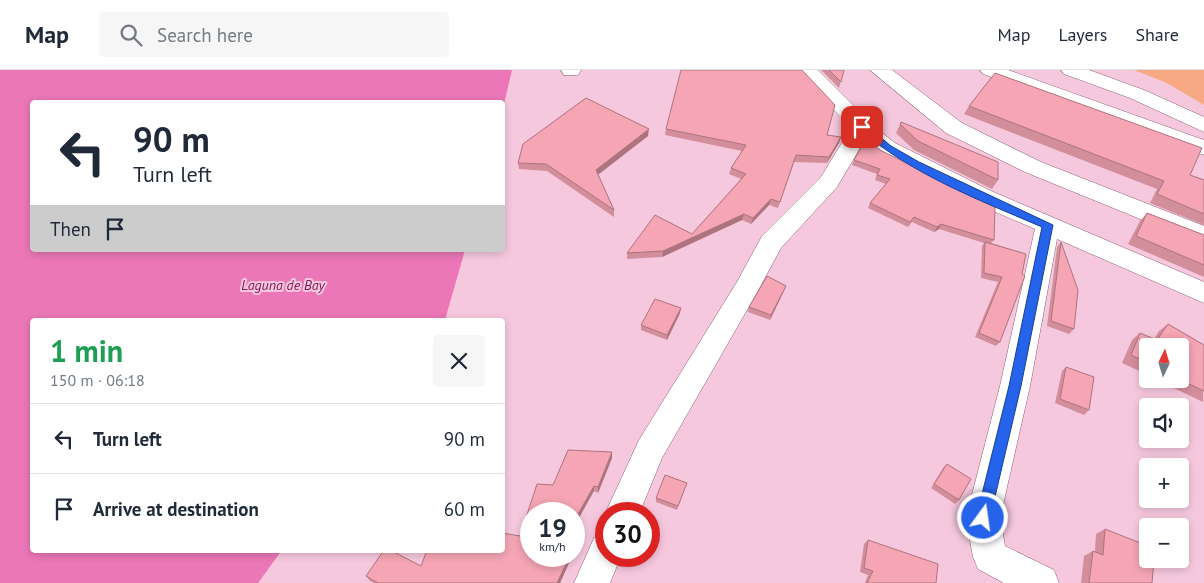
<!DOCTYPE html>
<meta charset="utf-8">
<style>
body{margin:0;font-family:"PT Sans",sans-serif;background:#f6f6f7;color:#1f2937;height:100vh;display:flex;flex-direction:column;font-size:19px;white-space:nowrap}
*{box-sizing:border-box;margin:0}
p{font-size:16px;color:#747a83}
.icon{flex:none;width:28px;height:28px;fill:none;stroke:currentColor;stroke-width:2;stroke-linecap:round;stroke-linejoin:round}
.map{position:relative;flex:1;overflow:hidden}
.side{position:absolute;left:30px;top:248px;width:475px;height:235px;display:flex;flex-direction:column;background:#fff;border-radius:5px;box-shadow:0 2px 8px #0003}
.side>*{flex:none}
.hud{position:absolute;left:30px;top:30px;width:475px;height:152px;border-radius:5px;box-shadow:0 2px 8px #0003;background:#fff;color:#1f2937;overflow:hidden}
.needle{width:32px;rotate:4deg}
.fabs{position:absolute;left:1139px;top:268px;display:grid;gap:10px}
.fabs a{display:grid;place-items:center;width:50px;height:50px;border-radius:5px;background:#fff;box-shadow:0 2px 8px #0003;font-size:25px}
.speed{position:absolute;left:520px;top:432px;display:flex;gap:10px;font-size:25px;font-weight:700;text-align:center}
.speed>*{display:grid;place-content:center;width:65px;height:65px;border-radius:50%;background:#fff;box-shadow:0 2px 8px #0003;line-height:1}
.speed small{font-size:12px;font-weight:400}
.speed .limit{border:8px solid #d22;background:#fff;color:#111}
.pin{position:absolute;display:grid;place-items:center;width:42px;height:42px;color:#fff;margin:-21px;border-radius:10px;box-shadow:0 2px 8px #0006}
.me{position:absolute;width:55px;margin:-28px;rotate:14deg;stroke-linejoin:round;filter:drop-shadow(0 0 4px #0008)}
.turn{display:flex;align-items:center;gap:18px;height:105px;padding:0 20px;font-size:22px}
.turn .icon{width:65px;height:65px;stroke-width:2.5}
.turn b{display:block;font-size:35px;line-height:42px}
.then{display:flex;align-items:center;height:48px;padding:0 20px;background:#0003;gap:10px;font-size:19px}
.round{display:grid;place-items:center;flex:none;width:52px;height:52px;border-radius:5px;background:#f6f6f7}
.headline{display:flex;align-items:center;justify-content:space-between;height:85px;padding:0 20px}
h1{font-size:30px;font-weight:600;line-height:38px;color:#1e9e55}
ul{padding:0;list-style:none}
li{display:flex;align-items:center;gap:15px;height:70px;padding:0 20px;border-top:1px solid #e0e1e3}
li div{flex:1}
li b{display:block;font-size:19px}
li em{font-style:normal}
header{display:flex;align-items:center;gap:30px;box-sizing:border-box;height:70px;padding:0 25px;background:#fff;border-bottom:1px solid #e0e1e3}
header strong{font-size:24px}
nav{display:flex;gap:28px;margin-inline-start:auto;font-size:18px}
.search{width:350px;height:45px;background:#f6f6f7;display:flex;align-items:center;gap:12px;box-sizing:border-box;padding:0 18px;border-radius:5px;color:#747a83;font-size:19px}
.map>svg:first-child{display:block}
</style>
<header>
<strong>Map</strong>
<div class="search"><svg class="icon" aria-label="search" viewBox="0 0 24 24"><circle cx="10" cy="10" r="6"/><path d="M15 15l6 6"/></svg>Search here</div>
<nav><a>Map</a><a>Layers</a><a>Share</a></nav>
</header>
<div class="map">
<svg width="1204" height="513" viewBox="0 0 1204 513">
<rect width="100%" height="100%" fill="#f6c8de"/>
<polygon fill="#f6a982" points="1134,0 1204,0 1204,35 1167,13"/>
<polygon fill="#eb77b8" points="0,0 512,0 503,38 502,32 32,32 32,180 465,180 445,250 32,250 32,480 282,480 258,513 0,513"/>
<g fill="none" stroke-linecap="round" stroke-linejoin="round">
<g stroke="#896176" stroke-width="1">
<g id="street">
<polygon points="561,0 581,0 578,5 564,5"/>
<polygon points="797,0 818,0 878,60 895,73 991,121 1204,212 1204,233 1057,169 1030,316 1000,448 1005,476 1054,500 1059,513 1004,513 978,499 973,487 966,448 1000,316 1035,159 975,133 879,83 864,71 837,117 781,178 755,226 662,388 639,444 606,444 606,446 605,444 639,370 737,212 762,166 821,107 851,58"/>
<polygon points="870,0 892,0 962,53 1041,92 1204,156 1204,175 1025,102 946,63"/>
<polygon points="980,0 1008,0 1204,70 1204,85 983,4"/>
<polygon points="1061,0 1089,0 1144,20 1204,47 1204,62 1130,28 1064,4"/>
<polygon points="606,463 606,486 621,486 610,513 574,513 594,468"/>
</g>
</g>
<use href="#street" fill="#fff" fill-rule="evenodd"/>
</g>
<g fill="#d38e9b">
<polygon points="821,0 844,0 839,18"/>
<polygon points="969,36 1190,105 1204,110 1204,155 1150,133 1157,119 964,44"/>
<polygon points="901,52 998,110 992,119 914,80 896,63"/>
<polygon points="666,59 827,65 841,67 839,73 827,93 794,92 778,138 769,135 751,154 742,150 662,187 627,189 627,183 692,164 741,109 729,104 731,98 742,81 665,65"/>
<polygon points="648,66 598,105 614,140 614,147 547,101 519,99 518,93"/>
<polygon points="864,72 994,170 991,173 1026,184 1000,272 996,276 975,267 998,212 981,208 982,176 984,173 939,159 934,162 912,152 908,157 868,138 870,133 886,114 875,110 877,104 852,95 854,90"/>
<polygon points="1147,143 1204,165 1204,207 1128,174 1140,151"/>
<polygon points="1061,172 1074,259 1069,264 1047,256 1057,177"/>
<polygon points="786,216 770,250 748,242 749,237"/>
<polygon points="680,243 667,270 641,260 641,255"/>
<polygon points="1168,254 1204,275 1203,332 1155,309 1180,309 1148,276 1148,305 1122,293 1132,270 1140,263 1154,269 1159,261"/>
<polygon points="1066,297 1089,340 1084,345 1055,333 1062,301"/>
<polygon points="612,382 612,388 598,423 594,421 531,486 572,486 560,513 374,513 370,511 366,506 421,496 520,466"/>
<polygon points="947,394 959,430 955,434 931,418 943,398"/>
<polygon points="687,413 677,440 656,432 656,428"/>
<polygon points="1105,459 1152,513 1081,513 1084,486 1093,481 1095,481 1096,464"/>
<polygon points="868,470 936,513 865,513 868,505 860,502 864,474"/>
</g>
<g fill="#ac747e">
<polygon points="649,59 648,66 596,106 596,100"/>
<polygon points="841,67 839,73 827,93 829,87"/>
<polygon points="771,129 769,135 751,154 753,148"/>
<polygon points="744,144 742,150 662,187 663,181"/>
<polygon points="941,154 939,159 934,162 937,157"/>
<polygon points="786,216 784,221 770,250 771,245"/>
<polygon points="681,238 680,243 667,270 667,265"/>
<polygon points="612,382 612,388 598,423 598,417"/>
<polygon points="594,416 594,421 574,457 574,451"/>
<polygon points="576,472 577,477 574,483 574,478"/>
<polygon points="570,486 572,486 560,513 557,513"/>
</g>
<g fill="#f5a5b4" stroke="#ac747e">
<polygon points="681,0 802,0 835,35 827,65 841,67 829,87 796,85 780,132 771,129 753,148 744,144 663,181 627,183 655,145 692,164 746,104 731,98 746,75 666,59"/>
<polygon points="829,0 844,0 841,12"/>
<polygon points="995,3 1202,78 1190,105 1204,110 1204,144 1157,124 1164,111 969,36"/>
<polygon points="586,28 649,59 596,100 614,140 546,94 518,93 523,74"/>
<polygon points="901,52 998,92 998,110 918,71 900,54"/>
<polygon points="864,72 872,74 880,80 995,137 994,170 941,154 937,157 914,147 910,152 870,133 890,109 877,105 880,99 854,90"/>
<polygon points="1147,143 1204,165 1204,195 1136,166"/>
<polygon points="985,172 1026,184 1022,204 1025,206 1000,272 979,263 1002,207 984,203"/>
<polygon points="1061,172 1078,220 1074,259 1051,251"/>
<polygon points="767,206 786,216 771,245 749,237"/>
<polygon points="655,229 681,238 667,265 641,255"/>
<polygon points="1168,254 1204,275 1204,321 1179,309 1180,309 1180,276 1148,276 1148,293 1131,285 1140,263 1157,270"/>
<polygon points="1066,297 1094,307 1089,340 1060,329"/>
<polygon points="568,380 612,382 598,417 594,416 574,451 574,444 531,444 531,486 570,486 557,513 378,513 366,506 384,480 390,480 421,496 427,480 502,480 502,463 520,466 537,414 553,415"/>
<polygon points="947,394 971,409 959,430 934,414"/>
<polygon points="665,405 687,413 678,436 656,428"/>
<polygon points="1105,459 1148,476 1148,489 1154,489 1152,513 1089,513 1093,481 1103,485"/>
<polygon points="868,470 938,494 936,513 867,513 873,501 864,498"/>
<polygon points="574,471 576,472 574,478"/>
</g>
<path fill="#2563eb" stroke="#184099" d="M859,55H866L891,76L919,92L1053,155L1021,316L990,448L988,452L983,454L978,452L976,448L1009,316L1042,157C979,130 911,104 859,59Z"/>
<g text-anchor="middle" stroke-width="4" stroke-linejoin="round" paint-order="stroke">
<g font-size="14" font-style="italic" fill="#7e1558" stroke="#f6c8de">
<text x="283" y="220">Laguna de Bay</text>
</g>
</g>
</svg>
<div class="fabs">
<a><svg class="needle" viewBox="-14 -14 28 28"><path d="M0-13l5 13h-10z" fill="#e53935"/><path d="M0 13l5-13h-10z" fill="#747a83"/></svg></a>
<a><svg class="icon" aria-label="sound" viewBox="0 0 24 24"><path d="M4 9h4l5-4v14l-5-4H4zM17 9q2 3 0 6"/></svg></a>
<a>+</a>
<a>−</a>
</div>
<div class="speed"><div>19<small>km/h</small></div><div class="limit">30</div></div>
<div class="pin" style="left:862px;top:57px;background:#d93025"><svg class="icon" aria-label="arrive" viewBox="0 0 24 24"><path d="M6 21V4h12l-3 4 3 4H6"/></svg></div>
<svg class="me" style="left:983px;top:448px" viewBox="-20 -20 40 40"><circle r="17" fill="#2563eb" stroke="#fff" stroke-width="3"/><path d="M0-11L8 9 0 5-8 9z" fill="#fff"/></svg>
<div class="hud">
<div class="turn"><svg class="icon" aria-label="left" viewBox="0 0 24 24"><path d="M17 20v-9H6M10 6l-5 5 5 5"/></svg><div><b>90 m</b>Turn left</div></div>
<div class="then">Then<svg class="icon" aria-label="arrive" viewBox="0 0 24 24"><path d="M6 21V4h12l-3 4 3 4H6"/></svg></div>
</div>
<section class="side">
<div class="headline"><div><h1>1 min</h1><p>150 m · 06:18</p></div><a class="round"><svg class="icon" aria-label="close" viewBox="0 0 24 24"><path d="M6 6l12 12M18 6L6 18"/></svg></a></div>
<ul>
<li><svg class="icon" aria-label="left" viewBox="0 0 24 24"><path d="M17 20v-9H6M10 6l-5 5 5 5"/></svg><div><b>Turn left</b></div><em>90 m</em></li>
<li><svg class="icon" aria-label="arrive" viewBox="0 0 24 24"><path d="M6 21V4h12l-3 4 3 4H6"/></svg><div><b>Arrive at destination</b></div><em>60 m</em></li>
</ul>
</section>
</div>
